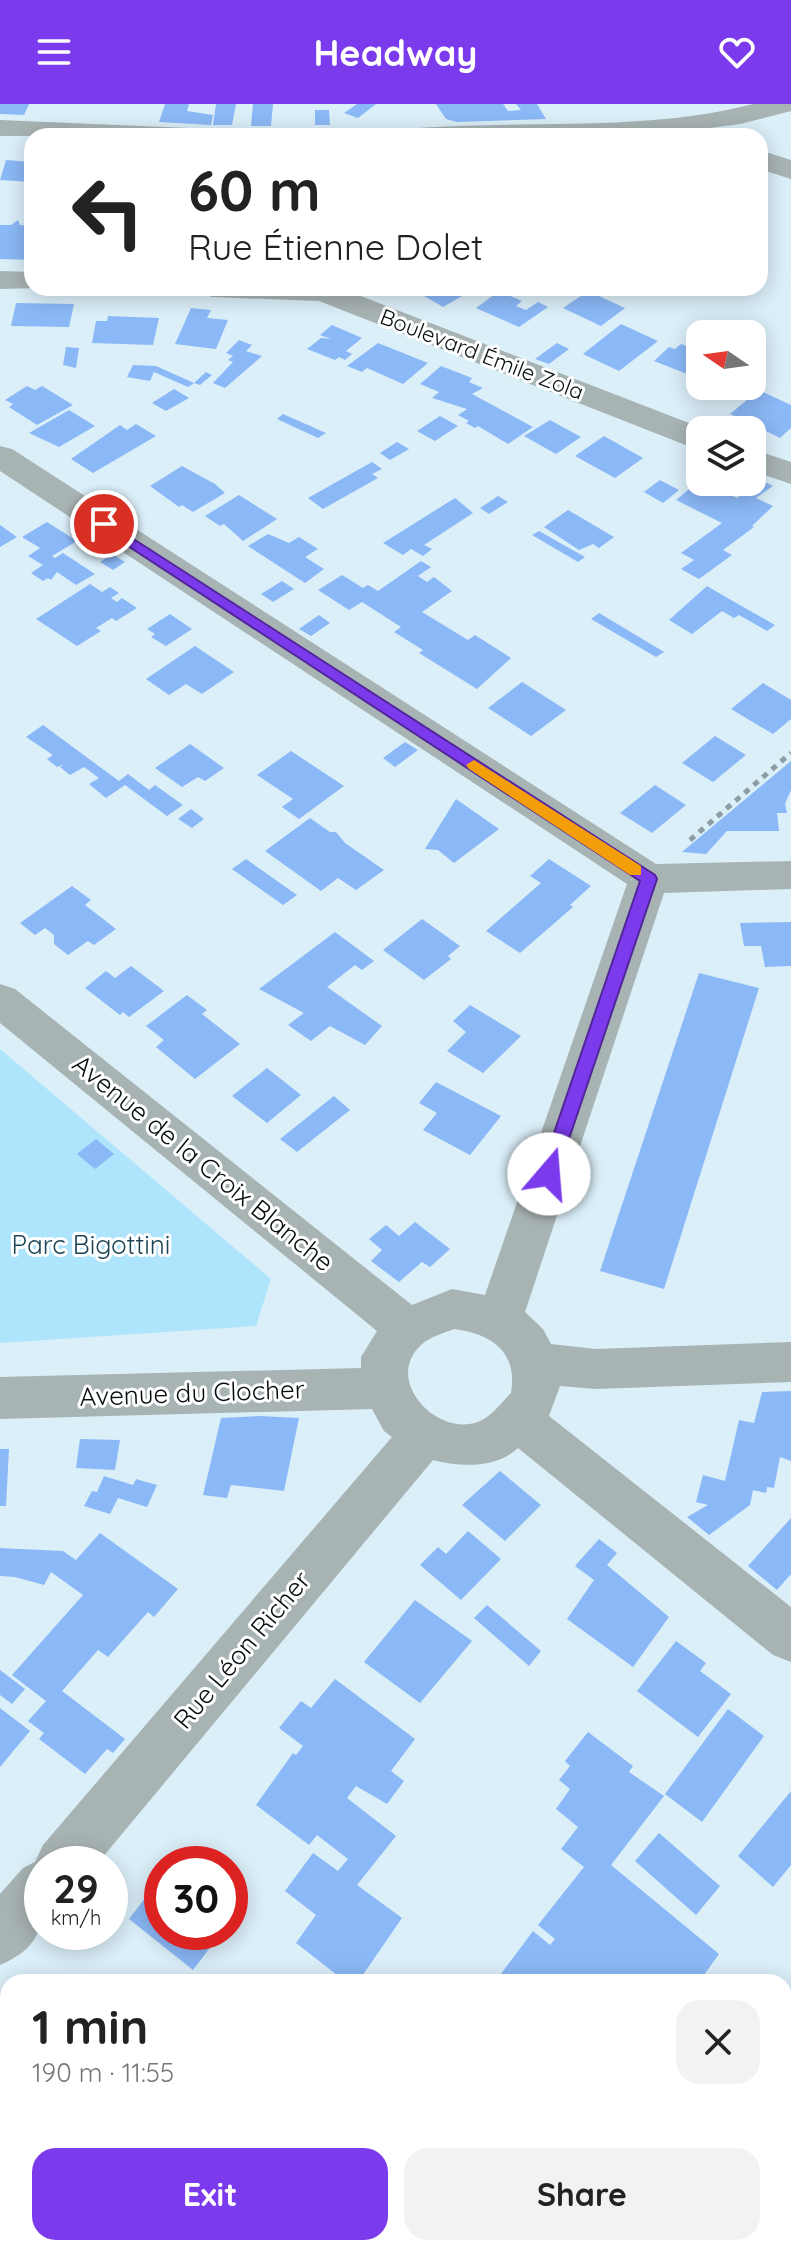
<!DOCTYPE html>
<meta charset="utf-8">
<style>
body{margin:0;font-family:Quicksand,sans-serif;background:#f2f2f2;color:#222;height:100vh;display:flex;flex-direction:column;font-size:30px;white-space:nowrap}
*{box-sizing:border-box;margin:0}
p{font-size:26px;color:#767676}
.icon{flex:none;width:44px;height:44px;fill:none;stroke:currentColor;stroke-width:2;stroke-linecap:round;stroke-linejoin:round}
.map{position:relative;flex:1;overflow:hidden}
.details{position:absolute;left:0px;top:1870px;width:792px;height:282px;display:flex;flex-direction:column;background:#fff;border-radius:24px 24px 0 0;box-shadow:0 4px 20px #0003}
.details>*{flex:none}
.guide{position:absolute;left:24px;top:24px;width:744px;height:168px;border-radius:24px;box-shadow:0 4px 20px #0003;background:#fff;color:#222;overflow:hidden}
.needle{width:52px;rotate:283deg}
.tools{position:absolute;left:686px;top:216px;display:grid;gap:16px}
.tools a{display:grid;place-items:center;width:80px;height:80px;border-radius:16px;background:#fff;box-shadow:0 4px 20px #0003;font-size:40px}
.speed{position:absolute;left:24px;top:1742px;display:flex;gap:16px;font-size:40px;font-weight:700;text-align:center}
.speed>*{display:grid;place-content:center;width:104px;height:104px;border-radius:50%;background:#fff;box-shadow:0 4px 20px #0003;line-height:1}
.speed small{font-size:20px;font-weight:400}
.speed .limit{border:12px solid #d22;background:#fff;color:#111}
.pin{position:absolute;display:grid;place-items:center;width:68px;height:68px;color:#fff;margin:-34px;border:4px solid #fff;border-radius:50%;box-shadow:0 2px 8px #0007}
.me{position:absolute;width:88px;margin:-44px;rotate:18deg;stroke-linejoin:round;filter:drop-shadow(0 0 6px #0008)}
.turn{display:flex;align-items:center;gap:28px;height:168px;padding:0 32px;font-size:36px}
.turn .icon{width:104px;height:104px;stroke-width:2.5}
.turn b{display:block;font-size:56px;line-height:68px}
.round{display:grid;place-items:center;flex:none;width:84px;height:84px;border-radius:24px;background:#f2f2f2}
.head{display:flex;align-items:center;justify-content:space-between;height:136px;padding:0 32px}
h1{font-size:48px;font-weight:700;line-height:60px}
.button{display:flex;gap:16px;margin-top:auto;padding:16px 32px}
.button a{flex:1;height:92px;border-radius:24px;background:#7c3aed;color:#fff;font-size:32px;font-weight:700;line-height:92px;text-align:center}
.button a+a{background:#f2f2f2;color:#222}
header{display:flex;justify-content:space-between;align-items:center;height:104px;padding:0 32px;background:#7c3aed;color:#fff;font-size:36px;font-weight:700}
.map>svg:first-child{display:block}
</style>
<header><svg class="icon" aria-label="menu" viewBox="0 0 24 24"><path d="M4 6h16M4 12h16M4 18h16"/></svg>Headway<svg class="icon" aria-label="heart" viewBox="0 0 24 24"><path d="M12 20l-8-8c-3-5 5-10 8-4 3-6 11-1 8 4z"/></svg></header>
<div class="map">
<svg width="791" height="2151" viewBox="0 0 791 2151">
<rect width="100%" height="100%" fill="#dbeff9"/>
<polygon fill="#afe5fc" points="0,945 271,1175 256,1222 0,1239"/>
<g fill="#8bb8f6">
<polygon points="0,0 29,0 24,11 0,10"/>
<polygon points="165,0 189,0 187,7 213,11 211,21 159,18"/>
<polygon points="216,0 236,0 232,21 213,21"/>
<polygon points="253,0 273,0 271,22 251,22"/>
<polygon points="357,0 376,0 358,14 344,9"/>
<polygon points="436,0 503,0 508,7 521,6 516,0 537,0 546,15 457,18 446,15"/>
<polygon points="315,6 329,6 330,21 315,21"/>
<polygon points="6,56 32,58 32,78 0,76"/>
<polygon points="18,116 20,121 32,122 32,156 0,155 0,121 11,121"/>
<polygon points="424,184 464,184 471,187 443,203 417,188"/>
<polygon points="499,187 522,197 516,202 526,206 538,198 548,203 519,223 476,204"/>
<polygon points="588,187 625,204 601,222 563,204"/>
<polygon points="16,199 74,200 69,223 11,222"/>
<polygon points="191,204 211,206 207,214 228,216 216,245 175,240"/>
<polygon points="108,212 159,214 153,241 92,239 96,217 107,217"/>
<polygon points="621,220 658,237 619,267 583,250"/>
<polygon points="332,221 362,234 346,247 352,250 345,256 339,253 335,256 307,245 321,234 331,235 320,231"/>
<polygon points="239,236 252,241 246,247 262,252 225,284 213,279 233,258 228,256 233,252 226,249"/>
<polygon points="378,239 428,259 403,280 367,264 362,268 347,262"/>
<polygon points="557,239 569,245 549,260 535,255"/>
<polygon points="681,240 700,247 700,275 654,257 669,243 675,245"/>
<polygon points="66,243 79,244 76,264 63,261"/>
<polygon points="133,261 156,262 194,279 206,268 212,271 200,281 194,279 188,283 154,268 150,277 127,273"/>
<polygon points="441,262 472,274 469,278 483,284 472,290 533,323 508,340 478,322 475,324 466,319 469,317 458,311 467,305 432,294 439,288 420,280"/>
<polygon points="27,282 35,286 42,282 73,301 37,321 9,303 13,300 5,296"/>
<polygon points="174,285 189,294 166,307 152,299"/>
<polygon points="759,286 791,301 791,324 780,334 730,310"/>
<polygon points="69,306 95,322 59,343 29,329"/>
<polygon points="283,310 326,329 318,334 277,315"/>
<polygon points="440,312 458,322 435,337 417,327"/>
<polygon points="550,316 581,333 556,350 524,332"/>
<polygon points="136,320 156,332 93,369 71,355 120,321 127,326"/>
<polygon points="604,332 643,354 615,374 575,352"/>
<polygon points="397,338 409,345 390,356 380,349"/>
<polygon points="372,358 382,365 372,370 378,374 323,405 308,394"/>
<polygon points="182,362 215,380 225,389 193,408 182,401 179,403 150,382"/>
<polygon points="758,374 773,382 756,394 773,402 752,422 754,423 723,446 732,451 699,475 681,465 694,456 681,449 722,419 676,396 700,376 737,394 748,386 744,384"/>
<polygon points="660,376 679,386 663,399 644,388"/>
<polygon points="239,391 277,415 243,437 224,420 220,422 205,412"/>
<polygon points="498,392 508,398 489,410 480,404"/>
<polygon points="455,394 473,409 424,441 432,445 423,452 411,445 403,451 383,439"/>
<polygon points="568,406 614,433 599,444 593,440 579,446 544,423"/>
<polygon points="47,418 77,437 52,452 55,454 63,449 95,470 76,481 57,468 51,476 48,474 43,477 31,469 43,461 28,452 40,444 22,433"/>
<polygon points="0,421 17,433 0,443"/>
<polygon points="539,427 585,453 578,458 532,431"/>
<polygon points="268,430 289,439 299,433 318,445 305,453 324,465 305,479 248,442"/>
<polygon points="112,450 125,458 113,466 100,458"/>
<polygon points="421,457 431,463 418,472 427,478 434,473 452,487 422,508 468,536 475,531 511,554 477,585 419,549 423,546 394,528 401,523 362,498 349,506 318,486 342,471 363,484 368,481 378,487"/>
<polygon points="282,477 294,485 273,498 261,490"/>
<polygon points="90,480 102,488 110,483 119,489 111,494 117,498 122,494 137,504 116,517 112,514 96,524 101,527 77,542 36,515"/>
<polygon points="707,482 731,496 775,521 767,527 739,511 734,514 722,507 692,530 669,516"/>
<polygon points="599,509 664,548 656,553 591,515"/>
<polygon points="170,510 192,525 166,542 151,533 155,530 147,525"/>
<polygon points="319,511 330,519 311,532 299,525"/>
<polygon points="195,542 234,568 202,590 186,580 169,591 146,575"/>
<polygon points="522,578 566,606 531,632 488,604"/>
<polygon points="763,579 791,596 791,615 773,630 731,605"/>
<polygon points="43,621 119,677 128,670 149,686 155,681 183,701 167,712 125,681 106,694 89,680 99,674 84,663 70,671 60,663 64,660 57,663 47,655 53,651 26,633"/>
<polygon points="715,632 746,651 713,678 682,659"/>
<polygon points="405,638 418,646 395,663 383,654"/>
<polygon points="190,640 224,664 205,677 198,673 182,683 155,664"/>
<polygon points="291,647 344,682 299,715 282,703 293,695 257,671"/>
<polygon points="791,657 791,686 785,700 787,709 777,709 779,727 727,727 706,750 682,748"/>
<polygon points="655,681 686,701 652,729 620,709"/>
<polygon points="456,695 499,725 454,759 438,746 425,745"/>
<polygon points="191,705 204,715 192,724 178,715"/>
<polygon points="310,714 330,728 336,728 345,739 384,766 356,786 338,774 321,787 265,747"/>
<polygon points="246,755 297,791 283,801 232,765"/>
<polygon points="549,755 591,782 570,801 573,803 520,849 486,827 541,779 530,772"/>
<polygon points="72,782 91,796 85,801 116,825 94,841 88,837 68,851 54,840 54,831 45,824 35,831 20,819"/>
<polygon points="422,815 460,842 448,852 451,855 424,876 383,846"/>
<polygon points="791,818 791,862 765,863 761,842 744,842 740,819"/>
<polygon points="335,828 374,857 362,866 355,861 327,883 382,922 365,941 330,922 311,937 288,921 304,909 259,885"/>
<polygon points="131,862 164,887 129,913 123,908 120,911 85,884 106,867 115,874"/>
<polygon points="699,869 759,884 664,1185 600,1167"/>
<polygon points="187,891 207,906 202,910 240,940 195,975 156,943 164,936 146,922"/>
<polygon points="470,901 521,932 483,969 447,947 466,928 453,917"/>
<polygon points="267,964 301,991 267,1019 232,992"/>
<polygon points="436,978 501,1012 470,1051 423,1026 437,1009 419,999"/>
<polygon points="334,992 350,1006 326,1025 297,1048 280,1035"/>
<polygon points="96,1035 114,1050 95,1065 77,1050"/>
<polygon points="415,1118 450,1145 430,1163 422,1158 399,1178 371,1157 382,1146 369,1135 386,1121 399,1132"/>
<polygon points="791,1287 791,1357 780,1353 774,1384 767,1383 766,1389 753,1386 750,1401 709,1431 687,1413 708,1401 696,1398 703,1371 725,1377 739,1316 754,1319 762,1288"/>
<polygon points="259,1312 299,1314 284,1387 231,1381 227,1394 203,1391 221,1314"/>
<polygon points="80,1335 120,1336 115,1366 76,1364"/>
<polygon points="0,1345 9,1345 6,1402 0,1402"/>
<polygon points="500,1367 541,1401 505,1437 462,1401"/>
<polygon points="104,1372 133,1381 136,1375 157,1381 147,1403 118,1394 110,1410 84,1402 92,1387 97,1388"/>
<polygon points="791,1414 791,1470 777,1486 748,1462"/>
<polygon points="468,1427 501,1455 461,1496 420,1461 438,1443 446,1450"/>
<polygon points="100,1429 178,1485 154,1513 148,1508 108,1553 98,1546 62,1587 125,1635 113,1649 107,1645 85,1670 39,1635 44,1629 28,1617 46,1597 12,1571 83,1491 51,1468 44,1481 15,1473 0,1472 0,1444 63,1447 76,1456"/>
<polygon points="599,1435 617,1449 607,1461 669,1513 633,1563 567,1515 594,1476 575,1462"/>
<polygon points="415,1496 472,1537 420,1599 364,1558"/>
<polygon points="487,1501 541,1547 529,1562 474,1514"/>
<polygon points="676,1537 706,1559 700,1567 731,1590 698,1633 637,1587"/>
<polygon points="0,1566 25,1585 12,1600 0,1591"/>
<polygon points="335,1575 415,1635 391,1667 404,1677 387,1700 356,1682 347,1694 396,1732 357,1781 402,1814 358,1878 346,1878 296,1839 316,1811 285,1787 313,1749 338,1767 348,1755 317,1731 309,1741 256,1701 293,1649 296,1651 303,1642 279,1624 301,1597 311,1604"/>
<polygon points="0,1604 30,1627 0,1663"/>
<polygon points="728,1605 764,1632 702,1718 665,1690"/>
<polygon points="588,1628 633,1662 629,1668 664,1692 611,1761 719,1850 699,1878 495,1878 533,1827 550,1841 555,1835 538,1821 584,1763 561,1745 578,1723 556,1705 570,1685 559,1676 570,1662 565,1657"/>
<polygon points="791,1687 791,1761 773,1783 738,1752"/>
<polygon points="659,1729 720,1782 696,1811 635,1757"/>
<polygon points="230,1787 245,1799 230,1818"/>
<polygon points="162,1788 162,1828 222,1828 193,1866 129,1815 149,1789 156,1795"/>
<polygon points="692,2144 761,2144 769,2151 700,2151"/>
</g>
<g fill="none" stroke-linecap="round" stroke-linejoin="round">
<polyline stroke="#8e9da4" stroke-width="5" stroke-dasharray="6 6" stroke-linecap="butt" points="690,736 791,649"/>
<g fill="#a8b3b3" fill-rule="evenodd">
<path d="M753,0H791V7L740,20L650,32H403L407,26L417,24C528,16 645,28 753,0Z"/>
<polygon points="0,16 189,24 199,26 203,32 0,32"/>
<polygon points="760,46 791,56 791,75 760,65"/>
<polygon points="0,167 32,168 32,184 40,184 0,185"/>
<polygon points="197,184 340,184 707,326 700,326 700,345 688,342 319,197 212,193 201,190"/>
<path d="M0,342L12,345L656,760L791,757V785L664,789L525,1208L543,1225L551,1240L596,1245L791,1238V1278L596,1285L560,1282L549,1312L791,1503V1558L773,1551L518,1344C496,1365 459,1363 433,1356L97,1760H42C42,1808 52,1839 0,1861V1790L23,1764L35,1758L43,1741L392,1333L384,1327L372,1305L0,1315V1273L361,1264V1253L377,1227L0,919V880L15,885L412,1201L452,1185L485,1191L627,780L0,367ZM454,1225C492,1230 518,1248 511,1289C503,1297 494,1309 484,1315C443,1339 381,1278 421,1241C429,1233 444,1229 454,1225Z"/>
<polygon points="752,345 791,358 791,380 752,367"/>
</g>
</g>
<polygon fill="#7c3aed" stroke="#51269a" stroke-width="2" points="104,416 655,771 657,775 555,1076 549,1078 540,1070 640,777 99,423 97,420"/>
<polygon fill="#f59e0b" points="474,656 641,762 641,771 630,771 469,665 466,661"/>
<g text-anchor="middle" stroke-width="6" stroke-linejoin="round" paint-order="stroke">
<g font-size="22" fill="#070e11" stroke="#fff">
<text transform="translate(482 250) rotate(21)" y="8">Boulevard Émile Zola</text>
</g>
<g font-size="26" fill="#070e11" stroke="#fff">
<text transform="translate(203 1059) rotate(39)" y="9">Avenue de la Croix Blanche</text>
<text transform="translate(192 1289) rotate(-2)" y="9">Avenue du Clocher</text>
<text transform="translate(242 1546) rotate(-50)" y="9">Rue Léon Richer</text>
</g>
<g font-size="26" fill="#1c4454" stroke="#fff">
<text x="91" y="1150">Parc Bigottini</text>
</g>
</g>
</svg>
<div class="tools">
<a><svg class="needle" viewBox="-14 -14 28 28"><path d="M0-13l5 13h-10z" fill="#e53935"/><path d="M0 13l5-13h-10z" fill="#767676"/></svg></a>
<a><svg class="icon" aria-label="layers" viewBox="0 0 24 24"><path d="M12 4l9 5-9 5-9-5zM3 14l9 5 9-5"/></svg></a>
</div>
<div class="speed"><div>29<small>km/h</small></div><div class="limit">30</div></div>
<div class="pin" style="left:104px;top:420px;background:#d93025"><svg class="icon" aria-label="arrive" viewBox="0 0 24 24"><path d="M6 21V4h12l-3 4 3 4H6"/></svg></div>
<svg class="me" style="left:549px;top:1070px" viewBox="-20 -20 40 40"><circle r="19" fill="#fff"/><path d="M0-13L10 11 0 6-10 11z" fill="#7c3aed"/></svg>
<div class="guide">
<div class="turn"><svg class="icon" aria-label="left" viewBox="0 0 24 24"><path d="M17 20v-9H6M10 6l-5 5 5 5"/></svg><div><b>60 m</b>Rue Étienne Dolet</div></div>
</div>
<section class="details">
<div class="head"><div><h1>1 min</h1><p>190 m · 11:55</p></div><a class="round"><svg class="icon" aria-label="close" viewBox="0 0 24 24"><path d="M6 6l12 12M18 6L6 18"/></svg></a></div>
<div class="button"><a>Exit</a><a>Share</a></div>
</section>
</div>
